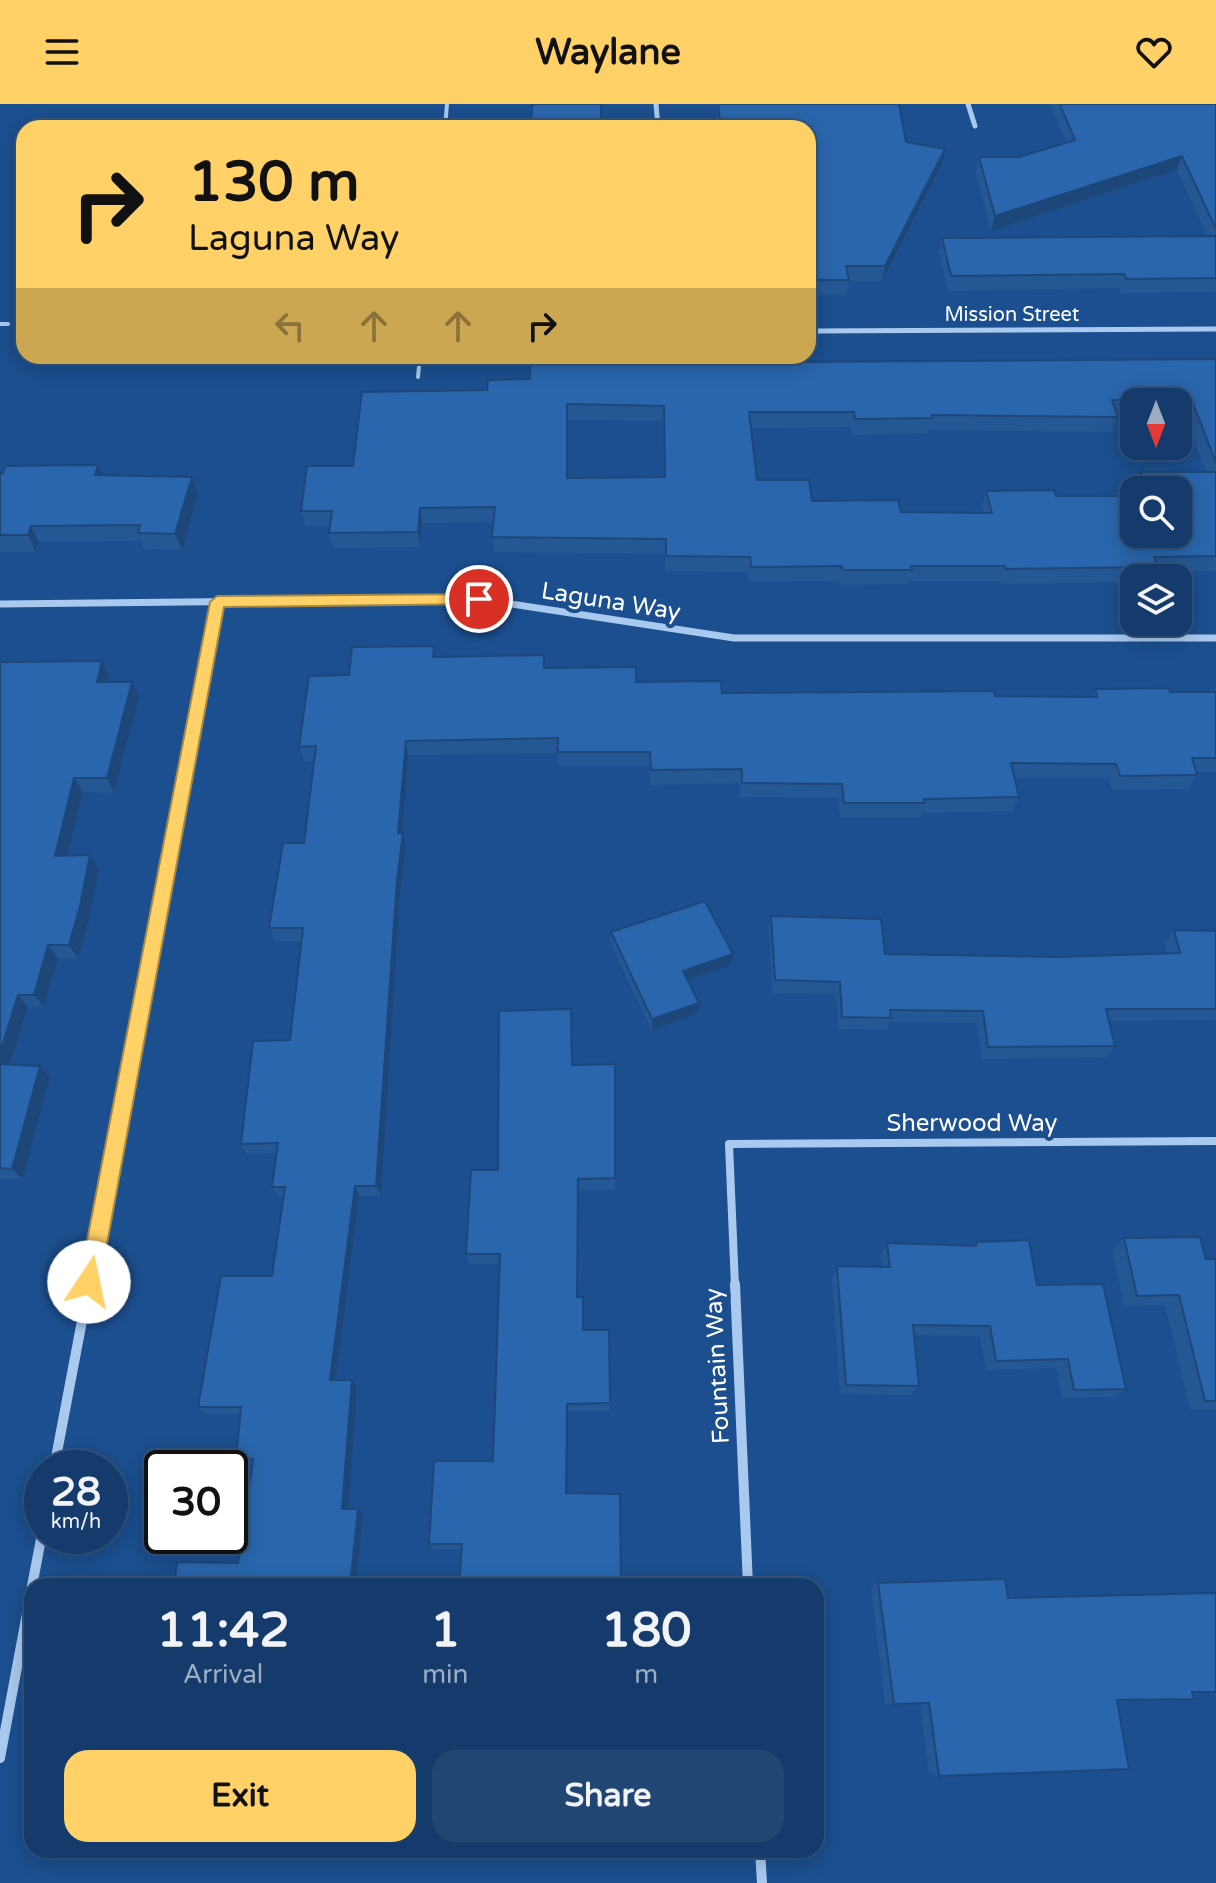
<!DOCTYPE html>
<style>
body{margin:0;font-family:"Varela Round",sans-serif;background:#214673;color:#f1f3f6;height:100vh;display:flex;flex-direction:column;font-size:30px;white-space:nowrap}
*{box-sizing:border-box;margin:0}
p{font-size:26px;color:#9dadc1}
.icon{flex:none;width:44px;height:44px;fill:none;stroke:currentColor;stroke-width:2;stroke-linecap:round;stroke-linejoin:round}
.map{position:relative;flex:1;overflow:hidden}
.side{position:absolute;left:24px;top:1474px;width:800px;height:280px;display:flex;flex-direction:column;background:#143b6b;border-radius:24px;box-shadow:0 4px 20px #0003,0 0 0 2px #33557e}
.side>*{flex:none}
.banner{position:absolute;left:16px;top:16px;width:800px;height:244px;border-radius:24px;box-shadow:0 4px 20px #0003,0 0 0 2px #33557e;background:#ffd166;color:#111;overflow:hidden}
.needle{width:52px;rotate:180deg}
.tools{position:absolute;left:1120px;top:284px;display:grid;gap:16px}
.tools a{display:grid;place-items:center;width:72px;height:72px;border-radius:16px;background:#143b6b;box-shadow:0 4px 20px #0003,0 0 0 2px #33557e;font-size:40px}
.speed{position:absolute;left:24px;top:1346px;display:flex;gap:16px;font-size:40px;font-weight:700;text-align:center}
.speed>*{display:grid;place-content:center;width:104px;height:104px;border-radius:50%;background:#143b6b;box-shadow:0 4px 20px #0003,0 0 0 2px #33557e;line-height:1}
.speed small{font-size:20px;font-weight:400}
.speed .limit{border:4px solid #111;border-radius:12px;background:#fff;color:#111}
.pin{position:absolute;display:grid;place-items:center;width:68px;height:68px;color:#fff;margin:-34px;border:4px solid #fff;border-radius:50%;box-shadow:0 2px 8px #0007}
.me{position:absolute;width:88px;margin:-44px;rotate:11deg;stroke-linejoin:round;filter:drop-shadow(0 0 6px #0008)}
.turn{display:flex;align-items:center;gap:28px;height:168px;padding:0 40px;font-size:36px}
.turn .icon{width:104px;height:104px;stroke-width:2.5}
.turn b{display:block;font-size:56px;line-height:68px}
.lanes{display:flex;align-items:center;height:76px;padding:0 40px;background:#0003;justify-content:center;gap:40px;direction:ltr}
.lanes .off{opacity:.35}
.eta{display:flex;justify-content:space-evenly;align-items:center;height:136px;text-align:center}
.eta b{font-size:48px;font-weight:700;line-height:56px}
.primary-button{display:flex;gap:16px;margin-top:auto;padding:16px 40px}
.primary-button a{flex:1;height:92px;border-radius:24px;background:#ffd166;color:#111;font-size:32px;font-weight:700;line-height:92px;text-align:center}
.primary-button a+a{background:#214673;color:#f1f3f6}
header{display:flex;justify-content:space-between;align-items:center;height:104px;padding:0 40px;background:#ffd166;color:#111;font-size:36px;font-weight:700}
.map>svg:first-child{display:block}
</style>
<header><svg class="icon" aria-label="menu" viewBox="0 0 24 24"><path d="M4 6h16M4 12h16M4 18h16"/></svg>Waylane<svg class="icon" aria-label="heart" viewBox="0 0 24 24"><path d="M12 20l-8-8c-3-5 5-10 8-4 3-6 11-1 8 4z"/></svg></header>
<div class="map">
<svg width="1216" height="1779" viewBox="0 0 1216 1779">
<rect width="100%" height="100%" fill="#1b4f8f"/>
<g fill="none" stroke-linecap="round" stroke-linejoin="round">
<g stroke="#a9c9ee" stroke-width="4">
<polyline points="296,24 339,19 383,24"/>
<polyline points="445,24 447,0"/>
<polyline points="0,220 8,220"/>
<polyline points="418,273 420,252"/>
</g>
<g stroke="#a9c9ee" stroke-width="5">
<polyline points="656,0 658,24"/>
<polyline points="968,0 975,22"/>
<polyline points="808,227 1216,225"/>
</g>
<g stroke="#a9c9ee" stroke-width="7">
<polyline points="0,500 479,495 734,534 1216,534"/>
<polyline points="179,701 217,498"/>
</g>
<g stroke="#a9c9ee" stroke-width="8">
<polyline points="88,1182 179,699"/>
<polyline points="735,1182 729,1040 1216,1037"/>
</g>
<g stroke="#a9c9ee" stroke-width="10">
<polyline points="735,1180 748,1482"/>
<polyline points="54,1364 89,1180"/>
<polyline points="32,1482 42,1430"/>
<polyline points="0,1654 32,1483"/>
<polyline points="760,1746 762,1779"/>
</g>
</g>
<g fill="#245895" fill-rule="evenodd">
<polygon points="716,0 899,0 906,38 942,60 882,177 849,177 846,191 808,191 808,24 718,24"/>
<polygon points="1050,0 1216,0 1216,188 1121,189 1119,184 948,187 939,148 942,134 1207,132 1177,66 991,127 976,68 979,53 1019,53 1066,38"/>
<path d="M1216,255V467L1156,468L1153,474H1134V478L1001,480L1000,477H909L908,480L840,481L839,477L749,478L748,468L665,467V450L494,448L492,433L494,418L422,419L420,443L333,444L329,429L330,422H305L301,407L353,362L487,286ZM1134,298H1178V312H1185L1206,368H1141L1134,384L1135,386H1178L1134,430L1056,392L986,387L982,402L984,409L901,408L812,397L757,376L751,324L851,323L852,331L929,329V326L1112,328L1117,311L1134,312ZM567,316L663,317L664,373L567,374Z"/>
<polygon points="98,361 102,371 198,390 182,446 144,445 141,437 39,438 36,448 0,448 0,369"/>
<polygon points="544,551 545,564 636,578 722,589 1092,593 1095,585 1170,588 1216,588 1216,668 1196,668 1197,671 1188,685 1112,686 1109,674 1014,674 1019,693 1012,707 922,709 920,713 840,713 838,694 740,693 740,679 650,681 649,662 558,662 558,649 408,651 402,729 406,743 400,789 381,1092 359,1092 336,1276 357,1283 348,1405 358,1405 363,1409 356,1482 174,1482 238,1459 252,1360 243,1360 236,1355 241,1310 207,1310 198,1303 272,1172 284,1092 278,1092 272,1083 277,1049 247,1050 241,1040 290,936 301,837 275,837 269,824 304,739 314,657 304,657 299,643 349,571 436,553"/>
<polygon points="0,558 109,572 108,578 139,593 114,689 83,688 68,751 99,765 89,816 78,854 58,854 44,903 28,903 11,961 50,973 23,1075 0,1075"/>
<polygon points="771,812 885,850 1057,853 1167,850 1165,839 1174,826 1216,827 1216,916 1109,917 1115,942 1107,953 982,955 977,919 890,918 887,926 839,925 836,890 772,889 769,825"/>
<polygon points="611,828 733,850 731,861 687,876 697,910 652,926 611,840"/>
<polygon points="572,961 615,1074 615,1086 579,1086 578,1193 584,1226 609,1226 610,1307 568,1307 461,1445 433,1445 429,1440 493,1357 499,1160 469,1160 466,1150 498,1066"/>
<polygon points="1124,1134 1206,1155 1216,1155 1216,1305 1190,1305 1165,1201 1124,1202 1112,1146"/>
<polygon points="976,1138 1037,1181 1126,1285 1112,1293 1062,1294 1056,1264 986,1266 980,1232 914,1231 919,1282 911,1291 840,1290 832,1173 837,1162 882,1163 881,1151 887,1139 973,1142"/>
<polygon points="878,1479 1008,1494 1216,1489 1216,1589 1192,1589 1117,1597 939,1672 929,1670 920,1599 885,1600 871,1482"/>
</g>
<g fill="#1d4779">
<polygon points="945,45 942,60 882,177 885,162"/>
<polygon points="1182,52 1177,66 991,127 995,112"/>
<polygon points="98,361 105,378 95,371"/>
<polygon points="192,373 198,390 182,446 175,430"/>
<polygon points="420,404 422,419 420,443 418,428"/>
<polygon points="31,422 39,438 36,448 28,431"/>
<polygon points="102,557 109,572 104,594 97,578"/>
<polygon points="132,578 139,593 114,689 107,674"/>
<polygon points="406,637 408,651 401,743 398,729"/>
<polygon points="74,674 83,688 64,766 55,752"/>
<polygon points="403,729 406,743 400,789 381,1092 376,1082 397,776"/>
<polygon points="90,751 99,765 89,816 78,854 69,841"/>
<polygon points="48,841 58,854 44,903 34,891"/>
<polygon points="733,850 731,861 682,878 683,867"/>
<polygon points="18,891 28,903 7,972 0,964 0,948"/>
<polygon points="699,899 697,910 652,926 652,915"/>
<polygon points="40,962 50,973 23,1075 12,1065"/>
<polygon points="578,1075 579,1086 578,1203 577,1193"/>
<polygon points="355,1082 359,1092 335,1283 330,1276"/>
<polygon points="352,1276 357,1283 348,1409 342,1405"/>
<polygon points="567,1300 568,1307 567,1395 566,1389"/>
<polygon points="358,1405 363,1409 356,1482 350,1482"/>
</g>
<g fill="#2a66ad" stroke="#1d4779" stroke-width="2" fill-rule="evenodd">
<polygon points="538,0 601,0 601,24 531,24 532,1"/>
<polygon points="718,0 899,0 906,38 945,45 885,162 846,162 849,176 808,176 808,24 721,24"/>
<polygon points="1060,0 1216,0 1216,125 1182,52 995,112 979,53 1019,53 1075,36"/>
<polygon points="1216,132 1216,174 1126,175 1124,170 951,172 942,134"/>
<path d="M1216,255V359L1192,297L1112,296L1118,313L932,311V314L855,315L854,308H749L757,376H809L812,397L898,396L901,408L992,409L986,387L1054,386L1056,392H1134V430H1178V386H1147L1141,368H1216V452L1154,453L1158,463L1006,465L1005,462H911L912,466H843L842,462L751,463L750,453L666,452V435L492,433L495,403L420,404L418,428L329,429L332,407H301L307,362H353L362,288L487,286L488,276L530,275V260ZM567,300L664,302L665,373L567,374Z"/>
<polygon points="98,361 95,371 192,373 175,430 138,429 140,421 31,422 28,431 0,431 0,369 3,369 5,362"/>
<polygon points="434,542 433,553 544,551 544,564 636,563 636,578 721,577 722,589 994,587 995,592 1097,593 1095,585 1169,584 1170,588 1216,588 1216,654 1192,654 1197,671 1120,672 1116,660 1011,659 1019,693 924,695 925,699 844,699 842,680 742,679 742,665 651,666 650,648 558,648 558,634 406,637 398,729 403,729 397,776 376,1082 355,1082 330,1276 352,1276 342,1405 358,1405 350,1482 174,1482 177,1458 238,1459 253,1355 236,1355 241,1303 198,1303 221,1172 272,1172 285,1083 272,1083 278,1039 241,1040 253,937 290,936 303,824 269,824 283,739 304,739 316,642 299,643 309,572 349,571 352,543"/>
<polygon points="102,557 97,578 132,578 107,674 74,674 55,752 90,751 80,802 69,841 48,841 34,891 18,891 0,948 0,558"/>
<polygon points="705,797 733,850 683,867 699,899 652,915 611,828"/>
<polygon points="771,812 881,815 885,850 1057,853 1180,849 1174,826 1216,827 1216,905 1106,905 1115,942 988,943 983,907 890,906 891,914 842,913 840,878 775,876"/>
<polygon points="571,905 572,961 615,960 615,1074 578,1075 577,1193 583,1193 583,1226 609,1226 610,1299 567,1300 566,1389 620,1390 621,1482 459,1482 462,1440 429,1440 434,1357 493,1357 500,1150 466,1150 471,1066 498,1066 499,907"/>
<polygon points="0,960 40,962 12,1065 0,1064"/>
<polygon points="1200,1133 1206,1155 1216,1155 1216,1297 1205,1297 1179,1191 1137,1192 1124,1134"/>
<polygon points="1029,1136 1037,1181 1103,1180 1126,1285 1074,1286 1068,1255 996,1257 990,1222 913,1221 919,1282 846,1281 837,1162 890,1163 887,1139 976,1142 976,1138"/>
<polygon points="1005,1475 1008,1494 1216,1489 1216,1588 1192,1588 1194,1595 1117,1596 1129,1665 939,1672 929,1599 894,1600 878,1479"/>
</g>
<polygon fill="#ffd166" stroke="#a68842" stroke-width="2" points="479,490 486,495 479,500 224,503 100,1178 96,1186 89,1189 82,1186 79,1178 210,498 217,492"/>
<g text-anchor="middle" stroke-width="8" stroke-linejoin="round" paint-order="stroke">
<g font-size="20" fill="#fff" stroke="#1b4f8f">
<text x="1012" y="217">Mission Street</text>
</g>
<g font-size="24" fill="#fff" stroke="#1b4f8f">
<text transform="translate(611 497) rotate(9)" y="8">Laguna Way</text>
<text x="972" y="1027">Sherwood Way</text>
<text transform="translate(717 1262) rotate(-93)" y="8">Fountain Way</text>
</g>
</g>
</svg>
<div class="tools">
<a><svg class="needle" viewBox="-14 -14 28 28"><path d="M0-13l5 13h-10z" fill="#e53935"/><path d="M0 13l5-13h-10z" fill="#9dadc1"/></svg></a>
<a><svg class="icon" aria-label="search" viewBox="0 0 24 24"><circle cx="10" cy="10" r="6"/><path d="M15 15l6 6"/></svg></a>
<a><svg class="icon" aria-label="layers" viewBox="0 0 24 24"><path d="M12 4l9 5-9 5-9-5zM3 14l9 5 9-5"/></svg></a>
</div>
<div class="speed"><div>28<small>km/h</small></div><div class="limit">30</div></div>
<div class="pin" style="left:479px;top:495px;background:#d93025"><svg class="icon" aria-label="arrive" viewBox="0 0 24 24"><path d="M6 21V4h12l-3 4 3 4H6"/></svg></div>
<svg class="me" style="left:89px;top:1178px" viewBox="-20 -20 40 40"><circle r="19" fill="#fff"/><path d="M0-13L10 11 0 6-10 11z" fill="#ffd166"/></svg>
<div class="banner">
<div class="turn"><svg class="icon" aria-label="right" viewBox="0 0 24 24"><path d="M7 20v-9h11M14 6l5 5-5 5"/></svg><div><b>130 m</b>Laguna Way</div></div>
<div class="lanes"><svg class="icon off" aria-label="left" viewBox="0 0 24 24"><path d="M17 20v-9H6M10 6l-5 5 5 5"/></svg><svg class="icon off" aria-label="ahead" viewBox="0 0 24 24"><path d="M12 20V5M6 11l6-6 6 6"/></svg><svg class="icon off" aria-label="ahead" viewBox="0 0 24 24"><path d="M12 20V5M6 11l6-6 6 6"/></svg><svg class="icon" aria-label="right" viewBox="0 0 24 24"><path d="M7 20v-9h11M14 6l5 5-5 5"/></svg></div>
</div>
<section class="side">
<div class="eta">
<div><b>11:42</b><p>Arrival</p></div>
<div><b>1</b><p>min</p></div>
<div><b>180</b><p>m</p></div>
</div>
<div class="primary-button"><a>Exit</a><a>Share</a></div>
</section>
</div>
